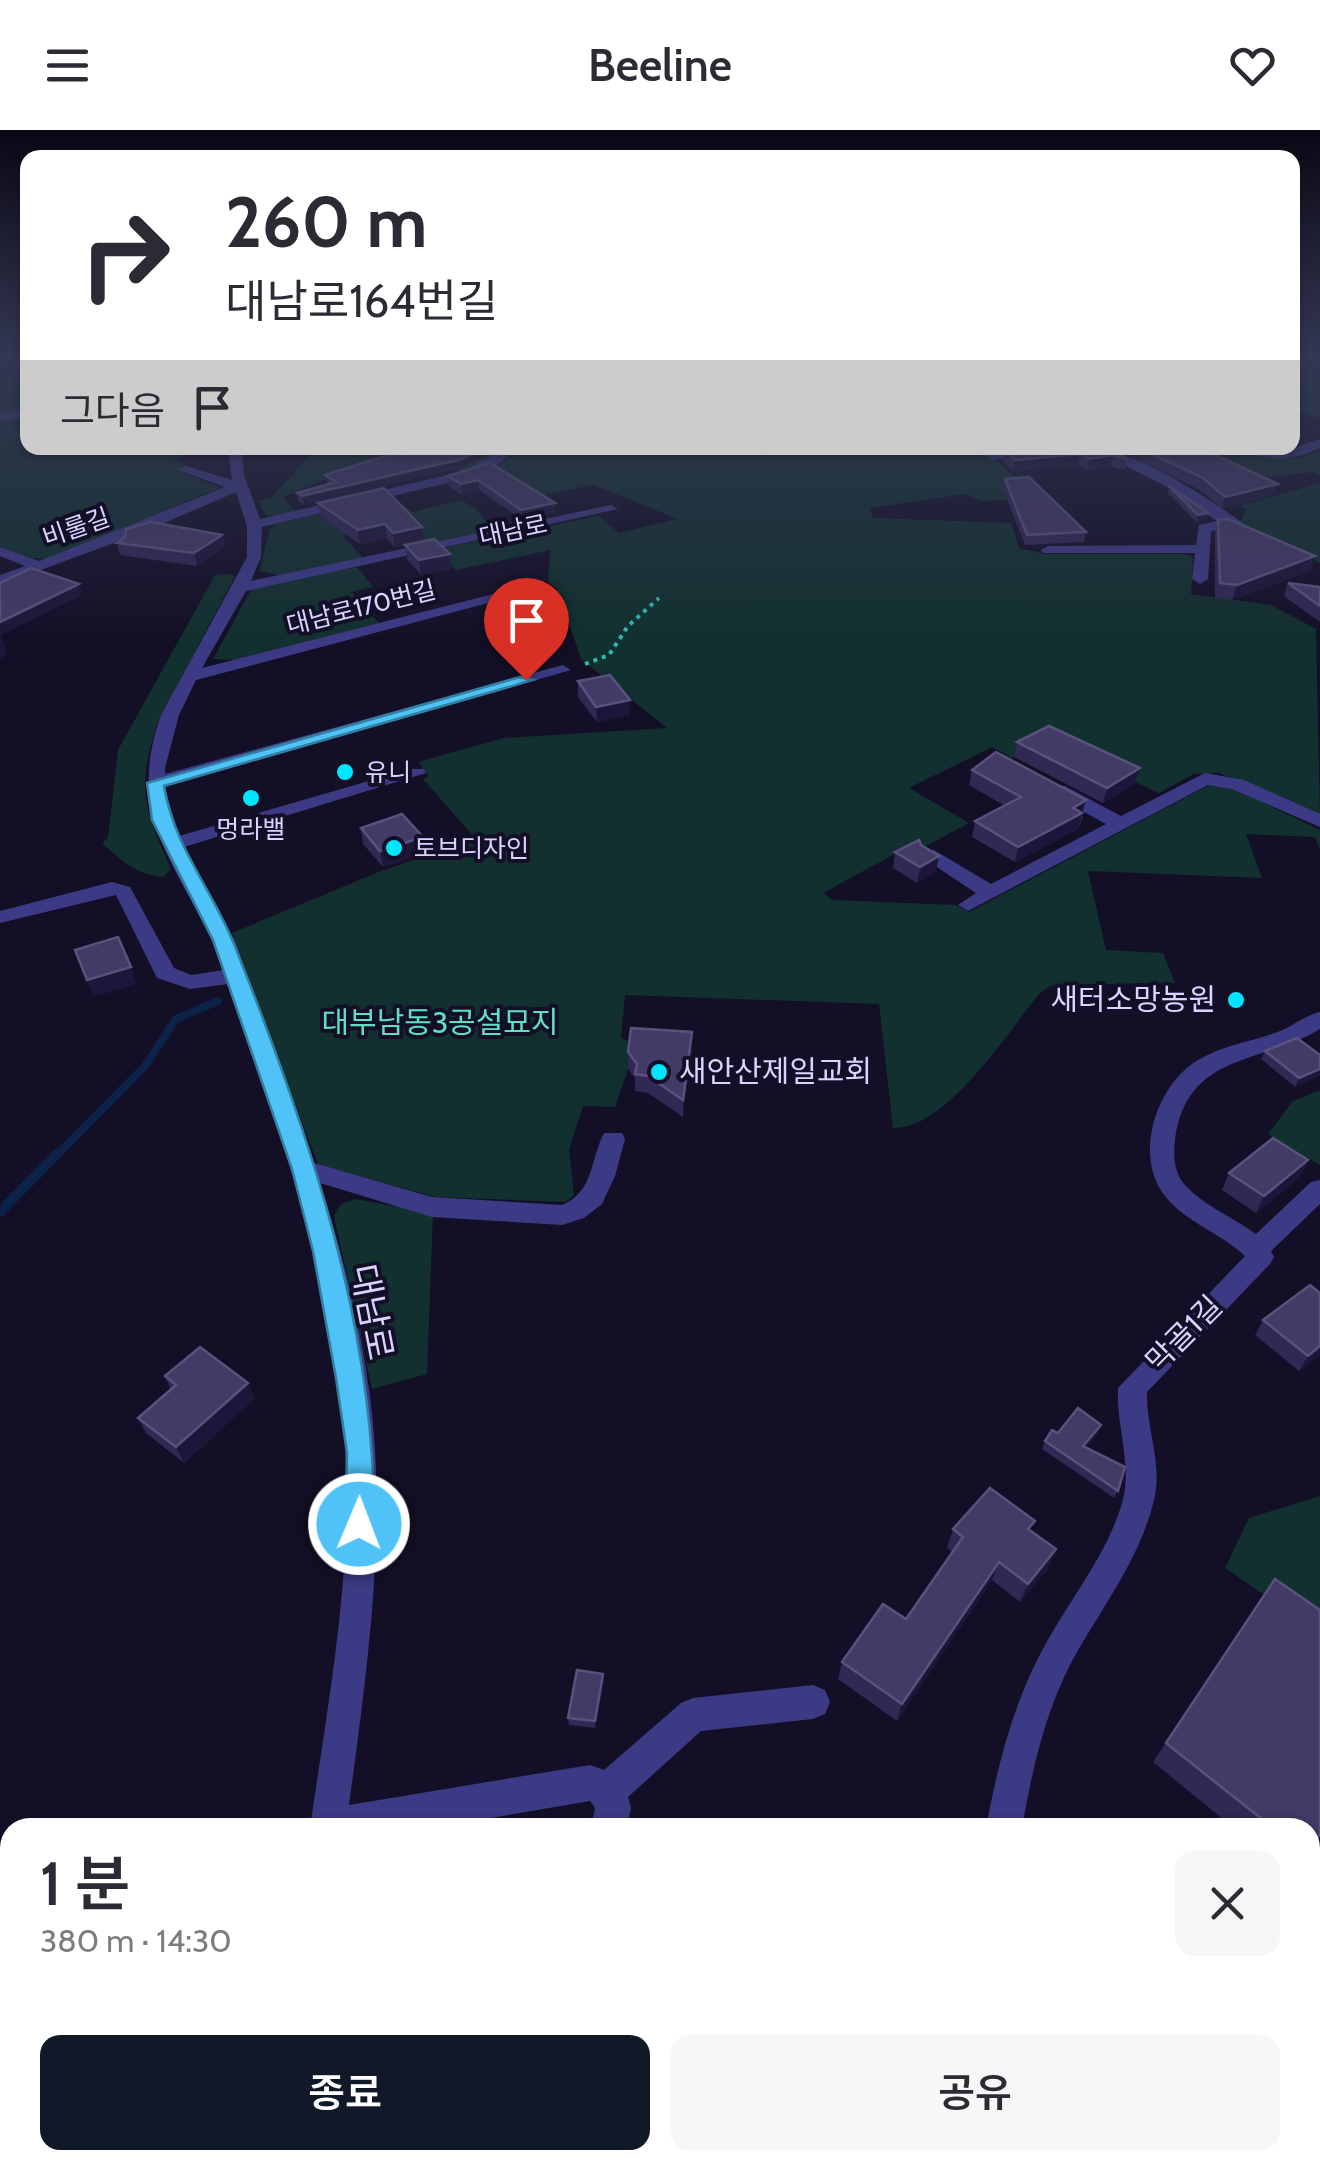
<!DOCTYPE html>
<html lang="ko">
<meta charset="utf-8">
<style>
body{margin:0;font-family:Cabin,"Noto Sans KR",sans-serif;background:#f7f7f7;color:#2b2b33;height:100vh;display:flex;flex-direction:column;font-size:38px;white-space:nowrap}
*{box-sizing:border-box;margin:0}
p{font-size:32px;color:#7c7c81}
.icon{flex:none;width:55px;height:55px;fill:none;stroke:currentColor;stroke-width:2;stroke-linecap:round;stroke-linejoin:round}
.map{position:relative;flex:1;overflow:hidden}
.panel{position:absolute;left:0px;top:1688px;width:1320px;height:352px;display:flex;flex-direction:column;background:#fff;border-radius:30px 30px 0 0;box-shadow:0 2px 8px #0004}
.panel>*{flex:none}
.hud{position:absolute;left:20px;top:20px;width:1280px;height:305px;border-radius:20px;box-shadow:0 2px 8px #0004;background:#fff;color:#2b2b33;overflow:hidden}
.pin{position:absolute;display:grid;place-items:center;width:85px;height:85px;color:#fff;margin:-102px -42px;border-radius:50% 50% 50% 0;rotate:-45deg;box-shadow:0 0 10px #0007}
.pin .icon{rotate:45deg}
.me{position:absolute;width:110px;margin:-55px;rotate:1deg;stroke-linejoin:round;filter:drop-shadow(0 0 8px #0008)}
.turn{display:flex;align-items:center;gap:35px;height:210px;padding:0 40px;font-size:45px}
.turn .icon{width:130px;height:130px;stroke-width:2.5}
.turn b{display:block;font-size:70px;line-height:85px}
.then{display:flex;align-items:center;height:95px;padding:0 40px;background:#0003;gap:20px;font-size:38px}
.round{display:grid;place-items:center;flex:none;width:105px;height:105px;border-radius:20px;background:#f7f7f7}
.head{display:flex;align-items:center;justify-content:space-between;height:170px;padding:0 40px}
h1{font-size:60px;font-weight:600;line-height:75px}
.primary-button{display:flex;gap:20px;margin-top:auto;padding:20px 40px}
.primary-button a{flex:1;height:115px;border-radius:20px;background:#111827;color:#fff;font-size:40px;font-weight:600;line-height:115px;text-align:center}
.primary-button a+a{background:#f7f7f7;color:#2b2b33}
header{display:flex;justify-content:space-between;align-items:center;height:130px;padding:0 40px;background:#fff;font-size:45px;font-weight:600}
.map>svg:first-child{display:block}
</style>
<header><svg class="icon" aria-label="menu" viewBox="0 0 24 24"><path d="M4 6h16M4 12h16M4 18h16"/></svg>Beeline<svg class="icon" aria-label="heart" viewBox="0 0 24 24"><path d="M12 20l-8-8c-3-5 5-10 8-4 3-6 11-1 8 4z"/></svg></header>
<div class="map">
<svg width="1320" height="2038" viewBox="0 0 1320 2038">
<rect width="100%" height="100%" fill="#130f26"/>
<g fill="#12302f">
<polygon points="0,224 27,224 27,282 0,285 0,235 12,230"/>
<polygon points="1293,224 1320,224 1320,288 1293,281"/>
<polygon points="27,286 28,318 78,322 91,318 201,318 175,330 189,337 180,341 220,358 48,428 31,428 0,417 0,289"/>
<path d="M330,318H484L501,321C455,365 436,322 393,327C368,330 310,357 283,367L297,384L266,386L258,370L271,368L315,320Z"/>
<path d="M519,318H964L972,324L994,328L1013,346L1024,345L1044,368L981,371L964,364L870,378L873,388L1011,393L1019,418L1046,424H1186L1193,428L1191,464L1271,475L1316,499L1320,686L1219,643L1194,644L1159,663L1046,610L1012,628L992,617L909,658L969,693L913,723L904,719L823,763L833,770L956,775L969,782L1211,654L1235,659L1320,700V719L1315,707L1246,704L1262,748L1088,741L1106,820L1163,823L1175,853L1052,855L1040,863C1008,902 946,1000 893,998L879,874L625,865L621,907L632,914L628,939L615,977L583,976L569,1020L574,1065L565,1072L436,1067L318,1035L232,803L381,741L476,709L423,649L429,646L418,632L503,608L667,598L581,529L557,459L548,452L550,420L456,440L437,419L599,386L619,403L678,389L593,355L534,367L491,341Z"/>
<polygon points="1179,318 1238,318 1262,328 1302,328 1320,321 1320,345 1312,342 1245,350"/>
<polygon points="1320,353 1320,433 1239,394 1246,379 1240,376"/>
<polygon points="391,367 413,382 461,370 476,379 493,400 429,413 407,391 343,406 363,428 279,445 259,441 270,399 276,394"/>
<polygon points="357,437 373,457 351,462 379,493 236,530 213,529 252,458"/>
<path d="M227,444L235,446L157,594C136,662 144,677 171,739L163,747C136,745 121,730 102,713L108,707L118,620L215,445Z"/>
<polygon points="1320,960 1320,1035 1268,1004 1293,971"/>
<polygon points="355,1069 433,1083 427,1244 372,1259 334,1086 341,1074"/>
<polygon points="1320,1366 1320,1503 1225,1438 1249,1388"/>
<polygon points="1320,1797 1320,2038 1025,2038 1018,2030 1310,2030 1310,1820"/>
</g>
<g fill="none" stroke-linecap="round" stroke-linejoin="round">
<polyline stroke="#0c2248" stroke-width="8" points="56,1026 145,936 176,889 218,871"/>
<polyline stroke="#0c2248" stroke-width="10" points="0,1082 58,1023"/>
<polyline stroke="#2fb8b0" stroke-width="4" stroke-dasharray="4 5" stroke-linecap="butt" points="585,534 609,525 628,496 659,468"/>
<g fill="#3d3a85" fill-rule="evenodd">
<polygon points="28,279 28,287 0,291 0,283"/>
<path d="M1320,309V318C1295,330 1264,334 1240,318L1284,321Z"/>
<path d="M228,318H242L244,345L260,389L464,341L503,318H518L492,339L473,347L262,397L261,427L251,451L611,375L618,379L246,461L202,538L541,452L549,457L196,550L179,585L165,638V644L563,535L571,540L166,656V662L179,706L410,639H424L426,643L184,717L235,811L314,1033L432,1067L562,1075C594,1062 590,1030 604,1003H622L625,1009L615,1046L602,1074L584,1088L562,1095L432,1087L320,1053C349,1144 373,1244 376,1339C380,1451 364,1564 349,1675L590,1635L604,1640L681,1573L693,1568L813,1555L825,1560L830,1572L825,1584L813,1589L701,1601L628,1667L631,1678L627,1698H591L595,1678L590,1671L433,1698H310C327,1579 351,1454 346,1334C339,1168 283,1008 228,854L190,859L157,848L116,765L0,793V781L112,752L130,757L174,838L191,845L224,840C188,741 121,697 161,585L247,427V396L236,362L141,403L0,455V445L25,436L0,426V417L39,431L225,357L179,340L186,336L232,350Z"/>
<polygon points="964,318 995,322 1071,318 994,330"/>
<path d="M1090,318C1130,315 1224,377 1255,403L1248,407L1227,398L1211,401L1208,449L1200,454L1192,449L1195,423H1043L1041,420L1048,416L1196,415L1199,395L1217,391L1173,360Z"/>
<polygon points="1205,643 1244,650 1320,684 1320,697 1232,659 1208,655 968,781 958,775 976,763 917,724 920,720 934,720 991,754 1106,694 1051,664 1051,656 1065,656 1121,686"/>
<path d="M1320,882V899C1260,935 1187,922 1175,1010C1173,1025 1174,1043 1185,1055C1204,1076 1233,1087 1256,1104L1311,1052L1320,1050V1074L1271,1121L1274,1127L1270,1134L1147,1262C1146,1299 1163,1334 1154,1370C1140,1430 1099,1481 1070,1535C1044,1586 1032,1641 1022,1698H986C998,1632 1015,1567 1049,1508C1074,1464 1108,1422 1122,1373C1133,1335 1116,1297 1118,1258L1245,1126C1221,1103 1185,1092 1165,1066C1133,1026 1156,955 1198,930C1224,914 1257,911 1285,899C1297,893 1307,885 1320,882Z"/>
<polygon points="184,2030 231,2030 228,2038 181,2038"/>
<polygon points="243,2030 285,2030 284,2038 242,2038"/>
<polygon points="984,2030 1030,2030 1033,2038 987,2038"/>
</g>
</g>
<g fill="#312854">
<polygon points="1105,318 1127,329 1125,340 1110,336 1087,340 1078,335 1013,341 1004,332 1006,321"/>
<polygon points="1114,318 1200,318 1274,365 1222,379 1200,360"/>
<polygon points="405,325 463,337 304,375 298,371 297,363 327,354 325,345"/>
<polygon points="490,333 556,383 522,390 479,360 462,365 449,357 448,346"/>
<polygon points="1005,349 1086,402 1084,412 1025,415 1003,359"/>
<polygon points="1169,356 1208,383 1207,390 1196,392 1168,363"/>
<polygon points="318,373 422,397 424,411 395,417 387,409 360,414 321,387"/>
<polygon points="1218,390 1315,426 1310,441 1232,470 1215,468 1215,404"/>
<polygon points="222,405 225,417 197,436 120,425 117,413 125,407"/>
<polygon points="405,415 450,424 451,439 421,445 407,429"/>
<polygon points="1288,453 1320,457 1320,492 1284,466"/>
<polygon points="578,551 630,585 597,592 578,567"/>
<polygon points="1017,612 1140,638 1135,653 1103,673 1014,627"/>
<polygon points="972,640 1083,686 1078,699 1015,732 972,707 975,691 1005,676 969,655"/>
<polygon points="361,698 425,723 383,737 363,714"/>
<polygon points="921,715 936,742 917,753 893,738 895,722"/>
<polygon points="692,919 683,987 648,963 635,961 635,948 628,939 628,922"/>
<polygon points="1265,921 1320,925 1320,945 1295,957 1261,929"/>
<polygon points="1308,1030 1300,1047 1256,1083 1222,1060 1229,1043"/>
<polygon points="1320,1163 1320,1225 1299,1241 1255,1205 1263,1190"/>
<polygon points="165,1246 248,1253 254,1269 184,1333 146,1303 138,1288 171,1260"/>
<polygon points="1101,1295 1098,1303 1086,1317 1118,1361 1114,1368 1042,1319 1045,1311 1058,1303"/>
<polygon points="953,1399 1031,1401 1048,1438 1020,1472 992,1450 897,1591 838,1549 842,1532 906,1489 952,1422 947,1418"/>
<polygon points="1275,1449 1310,1698 1234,1698 1153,1632"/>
<polygon points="603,1544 604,1551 595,1598 569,1595 568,1588"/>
<polygon points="432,2030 509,2030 508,2038"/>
</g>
<g fill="#1d163a">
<polygon points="0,224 25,224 0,233"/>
<polygon points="485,318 501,318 463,337 304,375 302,366"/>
<polygon points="1080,324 1078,335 1013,341 1015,330"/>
<polygon points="1113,325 1110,336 1087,340 1089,329"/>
<polygon points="478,350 479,360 462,365 461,354"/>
<polygon points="1278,354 1274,365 1222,379 1225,367"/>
<polygon points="555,373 556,383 522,390 521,380"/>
<polygon points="1208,383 1207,390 1196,392 1198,385"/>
<polygon points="385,394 387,409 360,414 358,400"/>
<polygon points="422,397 424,411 395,417 393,403"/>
<polygon points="222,405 225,417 197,436 194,423"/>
<polygon points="450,424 451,439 421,445 419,430"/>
<polygon points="1315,426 1310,441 1232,470 1237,455"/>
<polygon points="79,454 82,465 1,505 7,523 0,530 0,492"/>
<polygon points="630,570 630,585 597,592 596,577"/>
<polygon points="1140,638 1135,653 1103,673 1107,658"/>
<polygon points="1086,670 1078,699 1015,732 1018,717"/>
<polygon points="423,707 425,723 383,737 380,721"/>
<polygon points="939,726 936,742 917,753 920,737"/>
<polygon points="131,837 137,854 93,867 87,850"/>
<polygon points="692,902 692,919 683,987 683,970"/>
<polygon points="1320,939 1320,945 1295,957 1299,948"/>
<polygon points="1308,1030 1300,1047 1256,1083 1264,1066"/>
<polygon points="1320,1216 1320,1225 1299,1241 1308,1226"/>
<polygon points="248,1253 254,1269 184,1333 176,1317"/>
<polygon points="1101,1295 1098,1303 1080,1324 1083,1316"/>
<polygon points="1056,1419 1048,1438 1020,1472 1028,1454"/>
<polygon points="999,1432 992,1450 897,1591 902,1574"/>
<polygon points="603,1544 604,1551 595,1598 595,1591"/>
<polygon points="402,2030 409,2031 407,2038 401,2038"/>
</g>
<g fill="#433a66" stroke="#5a527e" stroke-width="2.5">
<polygon points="434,318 485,318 462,329 302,366 297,363 336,352 325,345 398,322 405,325"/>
<polygon points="1029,318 1105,318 1127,329 1113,325 1089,329 1080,324 1015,330 1006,321"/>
<polygon points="1139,318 1200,318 1278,354 1225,367 1203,348"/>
<polygon points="490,333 555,373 521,380 478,350 461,354 448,346"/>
<polygon points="1029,347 1086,402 1027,405 1005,349"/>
<polygon points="1169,356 1208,383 1198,385"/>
<polygon points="384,358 422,397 393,403 385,394 358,400 318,373"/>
<polygon points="1228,389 1315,426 1237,455 1220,453 1218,390"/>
<polygon points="151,392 222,405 194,423 117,413 125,407 126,399"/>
<polygon points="434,409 450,424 419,430 405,415"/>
<polygon points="31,438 79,454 0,492 0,453"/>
<polygon points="1288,453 1320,457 1320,476"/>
<polygon points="610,545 630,570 596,577 578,551"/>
<polygon points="1049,596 1140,638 1107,658 1017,612"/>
<polygon points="996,622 1086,670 1073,678 1082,683 1018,717 975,691 1021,667 972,640"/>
<polygon points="402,684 423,707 380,721 361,698"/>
<polygon points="919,710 921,715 939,726 920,737 895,722"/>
<polygon points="118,807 131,837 87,850 75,820"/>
<polygon points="631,898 692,902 683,970 648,946 635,944 637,934 628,922"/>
<polygon points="1297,908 1320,925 1320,939 1299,948 1265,921"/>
<polygon points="1273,1008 1308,1030 1264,1066 1229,1043"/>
<polygon points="1310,1155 1320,1163 1320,1216 1308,1226 1263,1190"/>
<polygon points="200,1217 248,1253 176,1317 138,1288 176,1255 165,1246"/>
<polygon points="1078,1278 1101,1295 1083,1316 1125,1337 1118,1361 1045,1311 1052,1300 1058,1303"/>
<polygon points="990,1358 1035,1391 1028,1399 1056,1419 1028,1454 999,1432 902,1574 842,1532 883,1474 906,1489 963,1407 953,1399"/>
<polygon points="1275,1449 1320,1480 1320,1704 1310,1721 1310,1698 1273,1698 1166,1613"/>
<polygon points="577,1540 603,1544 595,1591 568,1588"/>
<polygon points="366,1691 474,1698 365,1698"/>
<polygon points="322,2030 402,2030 401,2038 321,2038"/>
<polygon points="722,2030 790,2030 793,2038 724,2038"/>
</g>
<linearGradient id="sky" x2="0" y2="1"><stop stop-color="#0a0815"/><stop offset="0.44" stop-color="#333752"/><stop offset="1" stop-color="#333752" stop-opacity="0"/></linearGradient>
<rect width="1320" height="510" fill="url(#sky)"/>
<path fill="#4fc3f7" stroke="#337fa1" stroke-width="2.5" d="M520,547L533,550L164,656C174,717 212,759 234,814C307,997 376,1196 374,1394L369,1403L359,1407L349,1403L345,1394L347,1323L336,1248L313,1121L292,1039L213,810L152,690L147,653Z"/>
<g fill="#00e5ff" stroke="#130f26" stroke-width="4">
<circle cx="345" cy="642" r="10"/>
<circle cx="251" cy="668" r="10"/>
<circle cx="394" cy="718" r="10"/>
<circle cx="1236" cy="870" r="10"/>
<circle cx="659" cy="942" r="10"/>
</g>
<g text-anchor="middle" stroke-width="8" stroke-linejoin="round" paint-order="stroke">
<g font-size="25" fill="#d9d4ff" stroke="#130f26">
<text transform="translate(76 397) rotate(-19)" y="9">비룰길</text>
<text transform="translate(513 400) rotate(-12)" y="9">대남로</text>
<text transform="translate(361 477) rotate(-14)" y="9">대남로170번길</text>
</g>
<g font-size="25" fill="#d9d4ff" stroke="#130f26" text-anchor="start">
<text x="365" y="651">유니</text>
<text x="251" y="708" text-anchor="middle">멍라밸</text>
<text x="414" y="727">토브디자인</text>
</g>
<g font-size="30" fill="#d9d4ff" stroke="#130f26" text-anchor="end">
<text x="1216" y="880">새터소망농원</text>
<text x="679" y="952" text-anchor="start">새안산제일교회</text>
</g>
<g font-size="30" fill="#5fe0c0" stroke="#130f26">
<text x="440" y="903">대부남동3공설묘지</text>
</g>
<g font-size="30" fill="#d9d4ff" stroke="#130f26">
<text transform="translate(1184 1204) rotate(-45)" y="10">막골1길</text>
</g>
<g font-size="35" fill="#d9d4ff" stroke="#130f26">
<text transform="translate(372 1182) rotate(79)" y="12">대남로</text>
</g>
</g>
</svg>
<div class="pin" style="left:526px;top:550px;background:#d93025"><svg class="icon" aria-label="arrive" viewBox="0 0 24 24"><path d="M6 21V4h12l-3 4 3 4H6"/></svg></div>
<svg class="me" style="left:359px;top:1394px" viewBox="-20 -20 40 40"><circle r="17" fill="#4fc3f7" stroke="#fff" stroke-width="3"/><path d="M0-11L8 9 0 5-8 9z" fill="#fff"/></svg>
<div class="hud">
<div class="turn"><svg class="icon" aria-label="right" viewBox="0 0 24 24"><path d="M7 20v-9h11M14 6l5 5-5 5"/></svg><div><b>260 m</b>대남로164번길</div></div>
<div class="then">그다음<svg class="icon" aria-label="arrive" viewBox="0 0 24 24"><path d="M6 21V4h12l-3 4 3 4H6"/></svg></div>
</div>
<section class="panel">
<div class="head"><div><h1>1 분</h1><p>380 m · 14:30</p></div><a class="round"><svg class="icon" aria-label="close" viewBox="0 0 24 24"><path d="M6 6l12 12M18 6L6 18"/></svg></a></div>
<div class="primary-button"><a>종료</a><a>공유</a></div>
</section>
</div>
